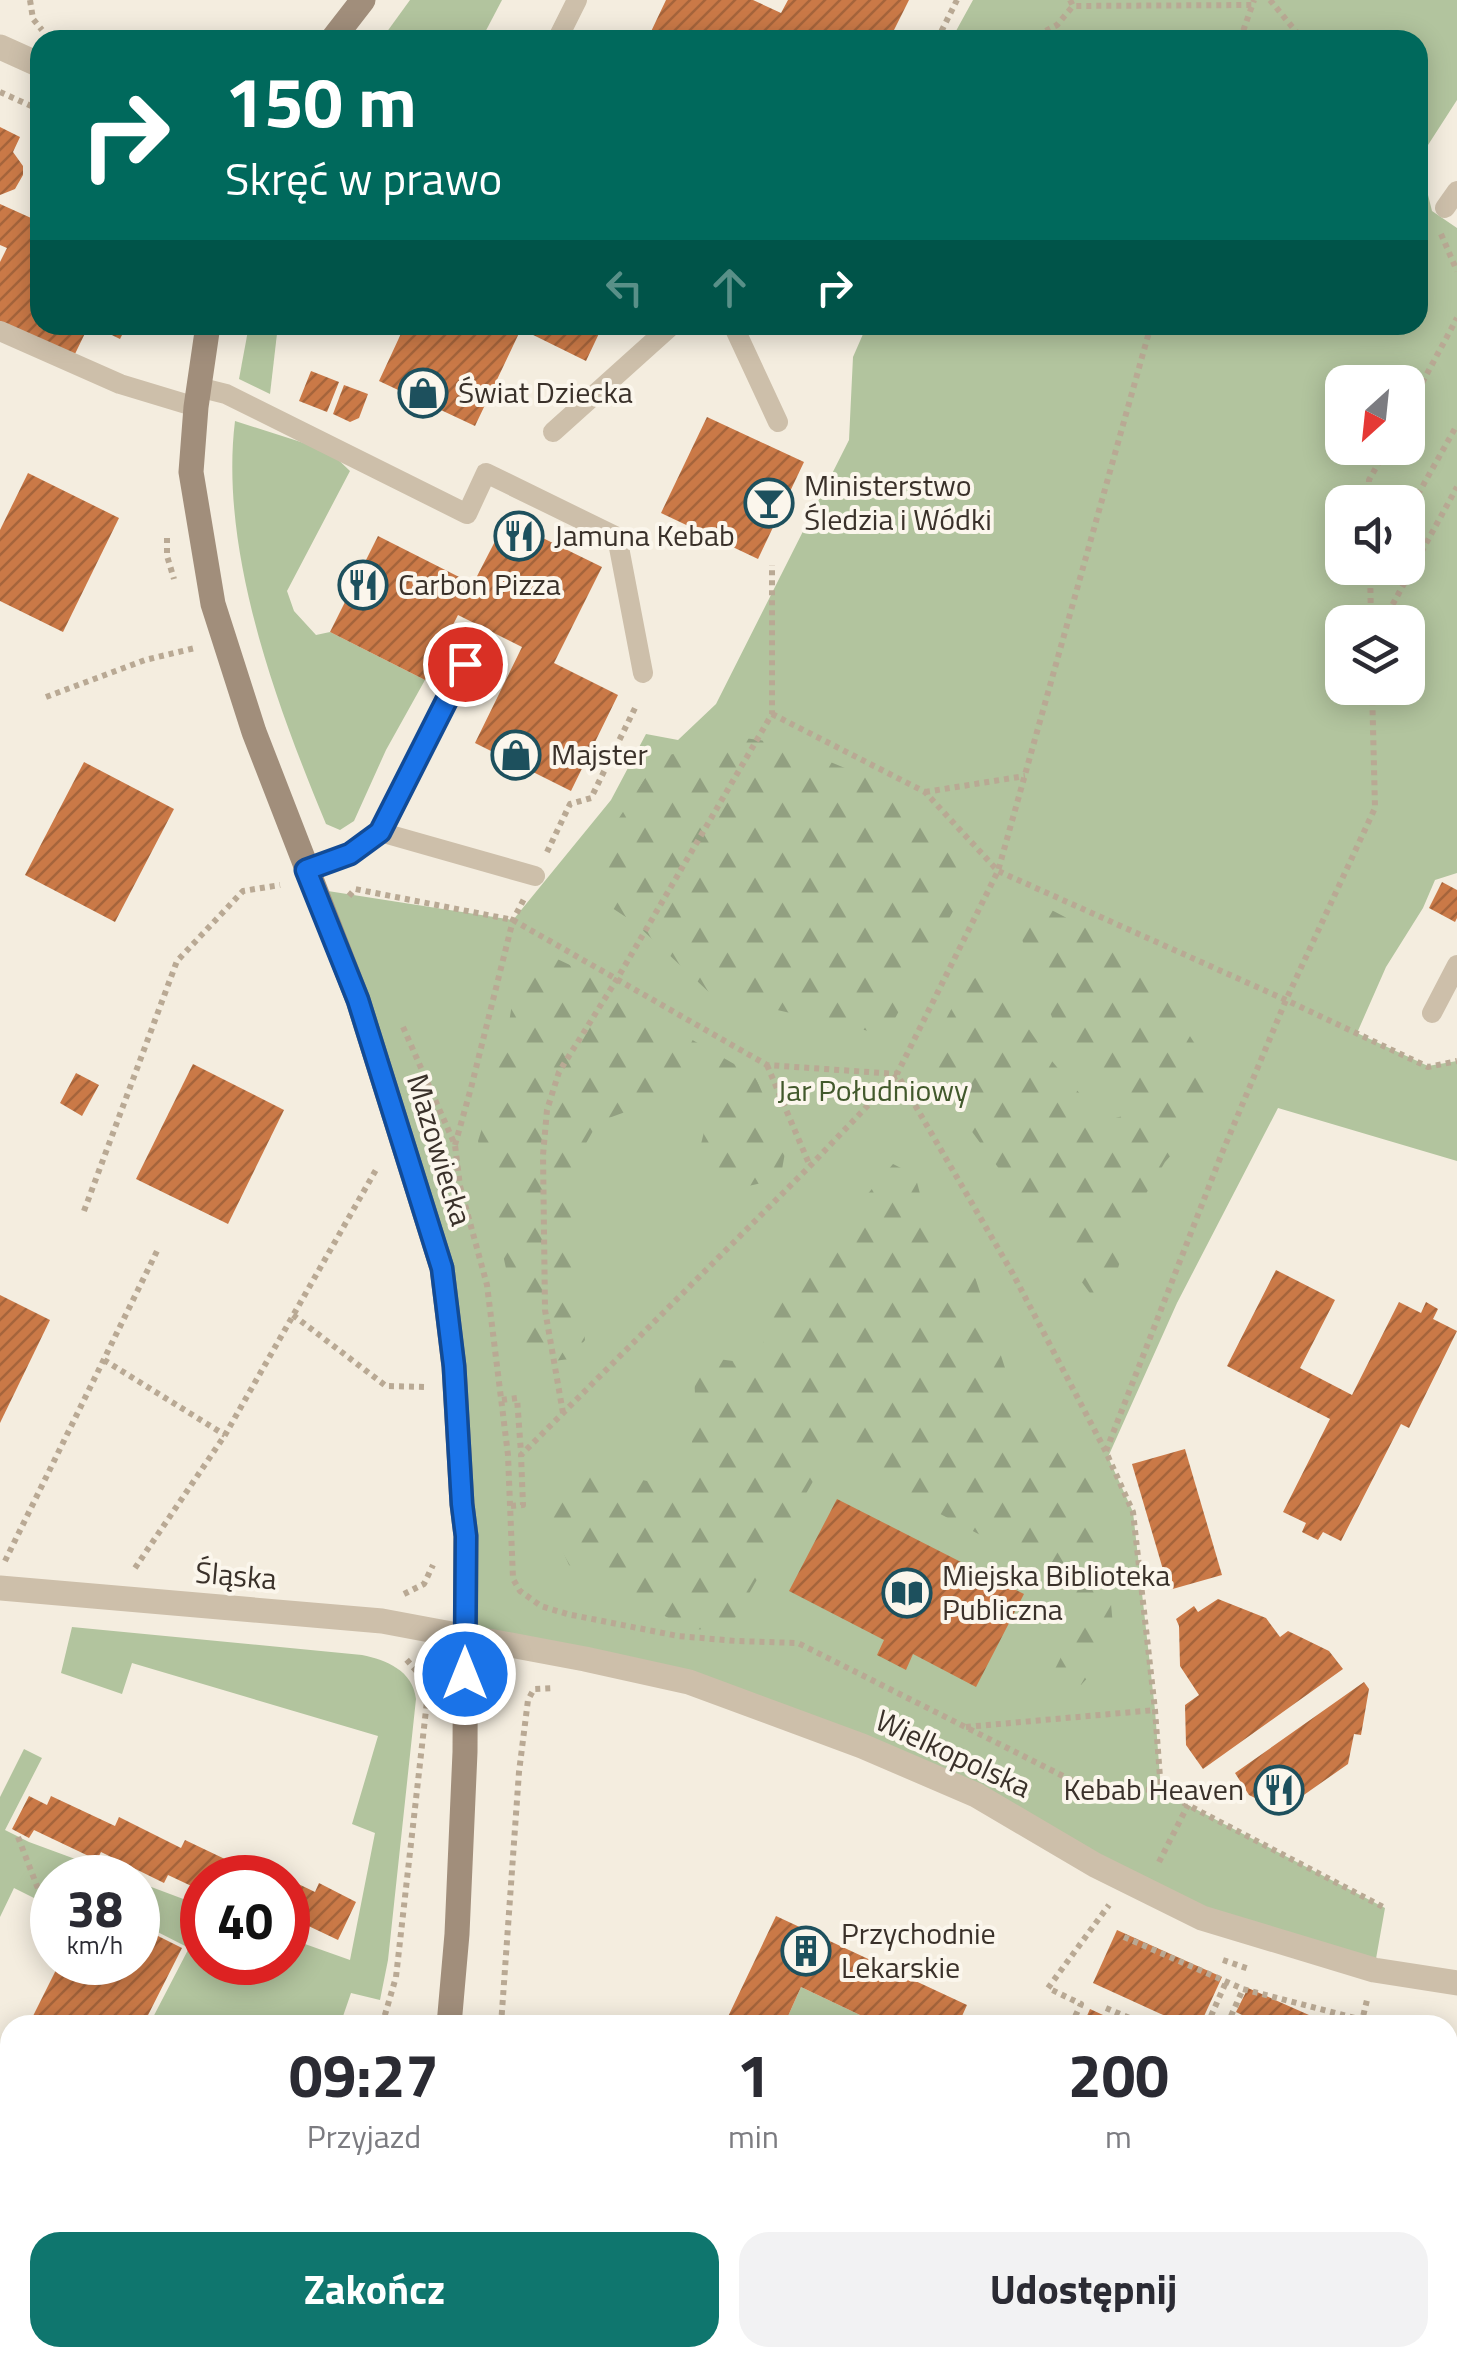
<!DOCTYPE html>
<html lang="pl">
<meta charset="utf-8">
<style>
body{margin:0;font-family:"Titillium Web",sans-serif;background:#f2f2f3;color:#2b2b33;height:100vh;display:flex;flex-direction:column;font-size:38px;white-space:nowrap}
*{box-sizing:border-box;margin:0}
p{font-size:32px;color:#7c7c81}
.icon{flex:none;width:55px;height:55px;fill:none;stroke:currentColor;stroke-width:2;stroke-linecap:round;stroke-linejoin:round}
.map{position:relative;flex:1;overflow:hidden}
.side{position:absolute;left:0px;top:2015px;width:1458px;height:352px;display:flex;flex-direction:column;background:#fff;border-radius:30px 30px 0 0;box-shadow:0 5px 25px #0003}
.side>*{flex:none}
.banner{position:absolute;left:30px;top:30px;width:1398px;height:305px;border-radius:30px;box-shadow:0 5px 25px #0003;background:#00695c;color:#fff;overflow:hidden}
.needle{width:65px;rotate:207deg}
.buttons{position:absolute;left:1325px;top:365px;display:grid;gap:20px}
.buttons a{display:grid;place-items:center;width:100px;height:100px;border-radius:20px;background:#fff;box-shadow:0 5px 25px #0003;font-size:50px}
.speed{position:absolute;left:30px;top:1855px;display:flex;gap:20px;font-size:50px;font-weight:700;text-align:center}
.speed>*{display:grid;place-content:center;width:130px;height:130px;border-radius:50%;background:#fff;box-shadow:0 5px 25px #0003;line-height:1}
.speed small{font-size:25px;font-weight:400}
.speed .limit{border:15px solid #d22;background:#fff;color:#111}
.pin{position:absolute;display:grid;place-items:center;width:85px;height:85px;color:#fff;margin:-42px;border:5px solid #fff;border-radius:50%;box-shadow:0 2px 10px #0007}
.me{position:absolute;width:110px;margin:-55px;rotate:0deg;stroke-linejoin:round;filter:drop-shadow(0 0 8px #0008)}
.turn{display:flex;align-items:center;gap:35px;height:210px;padding:0 30px;font-size:45px}
.turn .icon{width:130px;height:130px;stroke-width:2.5}
.turn b{display:block;font-size:70px;line-height:85px}
.lanes{display:flex;align-items:center;height:95px;padding:0 30px;background:#0003;justify-content:center;gap:50px;direction:ltr}
.lanes .off{opacity:.35}
.eta{display:flex;justify-content:space-evenly;align-items:center;height:170px;text-align:center}
.eta b{font-size:60px;font-weight:700;line-height:70px}
.primary-button{display:flex;gap:20px;margin-top:auto;padding:20px 30px}
.primary-button a{flex:1;height:115px;border-radius:30px;background:#0f766e;color:#fff;font-size:40px;font-weight:700;line-height:115px;text-align:center}
.primary-button a+a{background:#f2f2f3;color:#2b2b33}
.map>svg:first-child{display:block}
</style>
<div class="map">
<svg width="1457" height="2366" viewBox="0 0 1457 2366">
<defs>
<pattern id="forest-firs" width="22" height="20" patternUnits="userSpaceOnUse" patternTransform="scale(2.5)"><rect width="22" height="20" fill="#b2c49e"/><path d="M5 1l3.5 6h-7zM16 11l3.5 6h-7z" fill="#92a081"/></pattern>
<pattern id="plaza-grid" width="8" height="8" patternUnits="userSpaceOnUse" patternTransform="scale(2.5)"><rect width="8" height="8" fill="#ece0c5"/><path d="M0 4h8M4 0v8" fill="none" stroke="#cbc1a9"/></pattern>
<pattern id="building-hatch" width="6" height="6" patternUnits="userSpaceOnUse" patternTransform="scale(2.5)"><rect width="6" height="6" fill="#ca7947"/><path d="M-1 1l2-2M0 6l6-6M5 7l2-2" fill="none" stroke="#a5643b"/></pattern>
</defs>
<rect width="100%" height="100%" fill="#f4eddf"/>
<g fill="#b2c49e" fill-rule="evenodd">
<polygon points="410,0 502,0 481,40 381,40"/>
<path d="M973,0H1457V100L1419,159L1432,211L1457,228V873L1435,880L1423,908L1386,967L1357,1033L1428,1066L1457,1061V1161L1278,1108L1177,1303L1108,1457L1133,1512L1155,1710L1161,1791L1385,1908L1374,1970L1202,1918L976,1795L689,1682L465,1635L442,1268L315,889L513,920L611,800L646,734L678,740L716,704L849,440L853,357L867,325H1418V40H951ZM1342,382H1408V448H1342ZM1342,502H1408V568H1342ZM1342,622H1408V688H1342Z"/>
<polygon points="249,325 278,325 270,394 239,379"/>
<path d="M235,421L329,451L350,471L287,591L294,611L316,635L330,632L425,680L386,750L354,821L340,830L326,824C277,706 219,551 235,421Z"/>
<path d="M72,1627L362,1655C387,1660 413,1671 416,1699L388,1960L380,2000L351,1993L340,2025H149L189,1948L138,1922V1882L202,1906V1962H288V1938L350,1960L375,1833L352,1824L378,1736L132,1663L122,1694L61,1673Z"/>
<polygon points="24,1749 42,1758 5,1830 29,1842 124,1877 52,1878 52,1907 14,1888 0,1917 0,1797"/>
<polygon points="801,1987 881,2025 784,2025"/>
<polygon points="0,2335 10,2337 10,2358 116,2358 160,2366 37,2366 0,2358"/>
</g>
<g fill="url(#forest-firs)">
<polygon points="730,736 787,744 922,800 977,867 886,1035 712,995 635,923 606,904 608,862 619,818 659,757 711,746"/>
<path d="M1038,903L1138,955L1204,1058L1209,1089L1180,1145L1165,1162L1138,1207L1117,1271L1100,1307L924,1066C941,1031 955,988 989,967C1013,981 1006,989 1018,1011C1041,1053 1073,1086 1105,1121L1126,1115L1080,1051L1060,1038L1009,906Z"/>
<path d="M533,950L553,957L608,983L689,1038L755,1076L786,1147L781,1175C739,1194 725,1190 699,1152L708,1116L726,1099L715,1069L705,1058L680,1072L655,1101L598,1122L576,1161L572,1187L575,1208L577,1279L585,1340L570,1359L527,1364L478,1141L489,1106L496,1059L508,1029L519,960Z"/>
<polygon points="893,1164 915,1175 926,1216 972,1268 1012,1389 1097,1481 1095,1542 1110,1593 1113,1626 1111,1652 1081,1685 1050,1679 1068,1643 1049,1571 925,1506 826,1440 828,1455 730,1627 691,1630 569,1565 557,1539 549,1502 561,1470 601,1471 684,1489 696,1417 694,1372 703,1357 763,1365 764,1332 794,1273 816,1255"/>
<polygon points="0,2104 10,2105 10,2170 0,2168"/>
</g>
<g fill="url(#plaza-grid)">
<polygon points="1448,2336 1457,2340 1457,2366 1393,2366 1397,2358 1448,2358"/>
<polygon points="1180,2358 1374,2358 1393,2366 1176,2366"/>
</g>
<g fill="url(#building-hatch)">
<polygon points="666,0 753,0 781,13 788,0 909,0 889,40 647,40"/>
<polygon points="0,127 20,137 13,152 23,166 23,175 15,189 0,195"/>
<polygon points="0,204 40,222 40,325 89,325 74,356 0,321 0,262 7,248 0,245"/>
<polygon points="91,325 127,325 120,339"/>
<polygon points="405,325 603,325 586,361 521,329 475,426 379,381"/>
<polygon points="311,371 339,382 327,412 299,401"/>
<polygon points="344,385 368,394 359,418 350,422 333,414"/>
<polygon points="707,417 804,462 758,559 661,513"/>
<polygon points="28,473 119,518 63,632 0,601 0,530"/>
<polygon points="506,520 602,567 554,663 618,695 571,791 475,743 522,647 458,615 425,680 330,632 378,536 473,584"/>
<polygon points="84,762 174,809 115,922 25,875"/>
<polygon points="1442,882 1457,890 1457,918 1455,922 1429,908"/>
<polygon points="193,1064 284,1110 228,1224 136,1179"/>
<polygon points="76,1073 99,1085 82,1116 60,1103"/>
<polygon points="1276,1270 1335,1300 1300,1368 1352,1395 1399,1302 1421,1313 1426,1302 1438,1309 1433,1319 1457,1331 1409,1428 1401,1424 1341,1541 1323,1532 1318,1540 1302,1532 1306,1523 1283,1512 1330,1419 1227,1366"/>
<polygon points="0,1295 50,1320 0,1423"/>
<polygon points="1185,1449 1222,1575 1169,1590 1132,1464"/>
<polygon points="837,1499 1024,1594 976,1687 913,1654 906,1670 877,1655 884,1640 789,1591"/>
<polygon points="1218,1599 1266,1618 1280,1637 1288,1631 1329,1651 1343,1669 1203,1769 1186,1745 1185,1705 1199,1695 1180,1666 1179,1626 1176,1619 1194,1606 1198,1612"/>
<polygon points="1364,1682 1369,1689 1361,1735 1354,1734 1348,1764 1281,1811 1249,1795 1235,1773"/>
<polygon points="29,1796 47,1805 51,1796 115,1826 119,1817 181,1848 185,1840 248,1870 252,1861 285,1878 202,1878 202,1891 168,1875 164,1883 101,1852 97,1860 34,1830 29,1838 12,1829"/>
<polygon points="288,1879 315,1892 319,1883 356,1902 338,1940 300,1922 298,1926 288,1921"/>
<polygon points="776,1916 967,2005 958,2025 881,2025 801,1987 784,2025 724,2025"/>
<polygon points="138,1926 182,1948 143,2025 52,2025 33,2016 60,1962 138,1962"/>
<polygon points="1117,1930 1222,1977 1200,2025 1185,2025 1093,1983"/>
<polygon points="1248,1988 1309,2015 1332,2025 1240,2025 1244,2016 1236,2012"/>
<polygon points="1090,2009 1114,2020 1125,2025 1083,2025"/>
<polygon points="1448,2202 1457,2206 1457,2229 1448,2249"/>
</g>
<g fill="none" stroke-linecap="round" stroke-linejoin="round">
<g stroke="#b9a994" stroke-width="6" stroke-dasharray="5 5" stroke-linecap="butt">
<polyline points="30,0 33,19 42,30"/>
<polyline points="1070,0 1073,6 1252,5"/>
<polyline points="1270,0 1303,40"/>
<polyline points="937,40 957,0"/>
<polyline points="1028,40 1057,25 1073,6"/>
<polyline points="1240,40 1254,0"/>
<polyline points="0,92 40,110"/>
<polyline points="1441,234 1457,271"/>
<polyline points="1151,325 998,871 897,1074 1013,1274 1106,1452 1133,1512 1155,1710 1161,1791"/>
<polyline points="1408,409 1457,318"/>
<polyline points="1369,502 1369,480 1387,448"/>
<polyline points="1408,512 1457,425"/>
<polyline points="167,538 167,556 174,579"/>
<polyline points="1408,548 1418,559"/>
<polyline points="1370,568 1371,622"/>
<polyline points="1383,622 1457,487"/>
<polyline points="46,697 145,660 195,648"/>
<polyline points="772,714 925,792 998,871 1286,1000 1428,1067 1457,1061"/>
<polyline points="925,792 1025,776"/>
<polyline points="547,852 570,804 591,798 635,708"/>
<polyline points="349,896 355,889 513,920 767,1065 897,1074"/>
<polyline points="403,1027 455,1145 460,1186 487,1285 508,1455 513,1579 520,1591 541,1606 567,1614 678,1636 736,1641 798,1643 1077,1783 1161,1791 1385,1908"/>
<polyline points="767,1065 810,1166"/>
<polyline points="455,1145 471,1088 513,920 524,899"/>
<polyline points="84,1211 177,961 243,891 280,885"/>
<polyline points="293,1315 386,1386 424,1387"/>
<polyline points="104,1360 225,1435"/>
<polyline points="502,1400 517,1398 521,1453"/>
<polyline points="563,1413 545,1310 543,1155 547,1110 559,1072 617,979 772,714 772,565"/>
<polyline points="1106,1451 1222,1153 1286,1000 1375,808 1372,688"/>
<polyline points="511,1506 523,1505 521,1455 810,1166 897,1075"/>
<polyline points="5,1561 158,1249"/>
<polyline points="135,1568 225,1435 377,1168"/>
<polyline points="404,1594 424,1584 433,1565"/>
<polyline points="966,1727 1155,1710"/>
<polyline points="18,1837 49,1917"/>
<polyline points="1159,1862 1188,1805"/>
<polyline points="1124,1937 1243,1989 1362,2020"/>
<polyline points="1223,1960 1249,1969"/>
<polyline points="1106,2008 1146,2025"/>
<polyline points="382,2025 396,1977 427,1701 420,1675 406,1659"/>
<polyline points="501,2025 519,1772 528,1700 534,1689 554,1688"/>
<polyline points="1071,2025 1081,2004 1048,1988 1109,1905"/>
<polyline points="1207,2025 1226,1982"/>
<polyline points="1227,2025 1243,1989"/>
<polyline points="1361,2025 1367,2000"/>
<polyline points="0,2184 10,2186"/>
<polyline points="1451,2337 1457,2322"/>
<polyline points="842,2358 881,2366"/>
<polyline points="900,2358 940,2366"/>
<polyline points="1145,2358 1165,2366"/>
<polyline points="0,2366 1,2366"/>
<polyline points="951,2366 961,2358"/>
<polyline points="1176,2366 1180,2358"/>
</g>
<g stroke="#cdbfaa" stroke-width="20">
<polyline points="557,40 577,0"/>
<polyline points="1445,208 1457,191"/>
<polyline points="733,325 778,422"/>
<polyline points="0,331 120,384 196,407"/>
<polyline points="198,387 226,394 467,514 486,473 617,537 643,673"/>
<polyline points="553,432 672,325"/>
<polyline points="380,832 535,876"/>
<polyline points="306,870 350,854 380,832 465,664"/>
<polyline points="1432,1013 1457,965"/>
</g>
<g stroke="#cdbfaa" stroke-width="25">
<polyline points="0,47 40,65"/>
<polyline points="0,1588 382,1621 585,1659 689,1682 862,1746 976,1795 1095,1865 1202,1918 1374,1970 1457,1983"/>
</g>
<g stroke="#a18e7b" stroke-width="25">
<polyline points="332,40 363,0"/>
<polyline points="208,325 196,407 191,472 213,604 254,732 358,1000 442,1268 454,1367 462,1504 466,1536 465,1752 457,1934 449,2025"/>
<polyline points="0,2238 10,2240"/>
<polyline points="0,2317 10,2319"/>
<polyline points="207,2358 251,2366"/>
<polyline points="598,2358 641,2366"/>
<polyline points="375,2366 376,2358"/>
<polyline points="434,2366 435,2358"/>
</g>
</g>
<g fill="none" stroke-linecap="round" stroke-linejoin="round">
<g stroke="#114b97" stroke-width="25">
<polyline id="route" points="465,1674 466,1536 462,1504 454,1366 442,1268 358,1000 306,870 350,854 380,832 465,664"/>
</g>
<use href="#route" stroke="#1a73e8" stroke-width="18"/>
</g>
<defs>
<g id="shop-ring" transform="scale(2.5)"><circle r="9.5" fill="#fbf6ec" stroke="#1d505d" stroke-width="1.5"/><path d="M-5-2.5h2.3a2.7 3.5 0 0 1 5.4 0H5L5.5 6h-11ZM-1.5-2.5h3a1.5 2.3 0 0 0-3 0Z" fill="#1d505d"/></g>
<g id="bar-ring" transform="scale(2.5)"><circle r="9.5" fill="#fbf6ec" stroke="#1d505d" stroke-width="1.5"/><path d="M-6-5H6L.8 .8V4.5H3.5V6h-7V4.5H-.8V.8Z" fill="#1d505d"/></g>
<g id="restaurant-ring" transform="scale(2.5)"><circle r="9.5" fill="#fbf6ec" stroke="#1d505d" stroke-width="1.5"/><path d="M-5-6h1v4h1v-4h1v4h1v-4h1v5L-1.5 .5V6h-2V.5L-5-1ZM5-6V6H3V1.5H1.5Q1.5-4 5-6Z" fill="#1d505d"/></g>
<g id="library-ring" transform="scale(2.5)"><circle r="9.5" fill="#fbf6ec" stroke="#1d505d" stroke-width="1.5"/><path d="M-6-4Q-3-5.5-.7-3.5V5Q-3 3-6 4ZM6-4Q3-5.5 .7-3.5V5Q3 3 6 4Z" fill="#1d505d"/></g>
<g id="building-ring" transform="scale(2.5)"><circle r="9.5" fill="#fbf6ec" stroke="#1d505d" stroke-width="1.5"/><path d="M-4-6H4V6H1V3H-1V6H-4ZM-2.5-4.3h1.7v1.8h-1.7ZM.8-4.3h1.7v1.8H.8ZM-2.5-1h1.7V.8h-1.7ZM.8-1h1.7V.8H.8Z" fill="#1d505d"/></g>
</defs>
<g fill-rule="evenodd">
<use href="#shop-ring" x="423" y="393"/>
<use href="#bar-ring" x="769" y="503"/>
<use href="#restaurant-ring" x="519" y="536"/>
<use href="#restaurant-ring" x="363" y="585"/>
<use href="#shop-ring" x="516" y="755"/>
<use href="#library-ring" x="907" y="1593"/>
<use href="#restaurant-ring" x="1279" y="1790"/>
<use href="#building-ring" x="806" y="1951"/>
</g>
<g text-anchor="middle" stroke-width="8" stroke-linejoin="round" paint-order="stroke">
<g font-size="30" fill="#3a312a" stroke="#fbf6ec" text-anchor="start">
<text x="458" y="403">Świat Dziecka</text>
<text x="804" y="496">Ministerstwo<tspan x="804" dy="34">Śledzia i Wódki</tspan></text>
<text x="554" y="546">Jamuna Kebab</text>
<text x="398" y="595">Carbon Pizza</text>
<text x="551" y="765">Majster</text>
<text x="942" y="1586">Miejska Biblioteka<tspan x="942" dy="34">Publiczna</tspan></text>
<text x="1244" y="1800" text-anchor="end">Kebab Heaven</text>
<text x="841" y="1944">Przychodnie<tspan x="841" dy="34">Lekarskie</tspan></text>
</g>
<g font-size="30" fill="#42592c" stroke="#fbf6ec">
<text x="873" y="1101">Jar Południowy</text>
</g>
<g font-size="30" fill="#3a312a" stroke="#fbf6ec">
<text transform="translate(439 1150) rotate(73)" y="10">Mazowiecka</text>
<text transform="translate(236 1576) rotate(5)" y="10">Śląska</text>
<text transform="translate(953 1754) rotate(25)" y="10">Wielkopolska</text>
</g>
</g>
</svg>
<div class="buttons">
<a><svg class="needle" viewBox="-14 -14 28 28"><path d="M0-13l5 13h-10z" fill="#e53935"/><path d="M0 13l5-13h-10z" fill="#7c7c81"/></svg></a>
<a><svg class="icon" aria-label="sound" viewBox="0 0 24 24"><path d="M4 9h4l5-4v14l-5-4H4zM17 9q2 3 0 6"/></svg></a>
<a><svg class="icon" aria-label="layers" viewBox="0 0 24 24"><path d="M12 4l9 5-9 5-9-5zM3 14l9 5 9-5"/></svg></a>
</div>
<div class="speed"><div>38<small>km/h</small></div><div class="limit">40</div></div>
<div class="pin" style="left:465px;top:664px;background:#d93025"><svg class="icon" aria-label="arrive" viewBox="0 0 24 24"><path d="M6 21V4h12l-3 4 3 4H6"/></svg></div>
<svg class="me" style="left:465px;top:1674px" viewBox="-20 -20 40 40"><circle r="17" fill="#1a73e8" stroke="#fff" stroke-width="3"/><path d="M0-11L8 9 0 5-8 9z" fill="#fff"/></svg>
<div class="banner">
<div class="turn"><svg class="icon" aria-label="right" viewBox="0 0 24 24"><path d="M7 20v-9h11M14 6l5 5-5 5"/></svg><div><b>150 m</b>Skręć w prawo</div></div>
<div class="lanes"><svg class="icon off" aria-label="left" viewBox="0 0 24 24"><path d="M17 20v-9H6M10 6l-5 5 5 5"/></svg><svg class="icon off" aria-label="ahead" viewBox="0 0 24 24"><path d="M12 20V5M6 11l6-6 6 6"/></svg><svg class="icon" aria-label="right" viewBox="0 0 24 24"><path d="M7 20v-9h11M14 6l5 5-5 5"/></svg></div>
</div>
<section class="side">
<div class="eta">
<div><b>09:27</b><p>Przyjazd</p></div>
<div><b>1</b><p>min</p></div>
<div><b>200</b><p>m</p></div>
</div>
<div class="primary-button"><a>Zakończ</a><a>Udostępnij</a></div>
</section>
</div>
